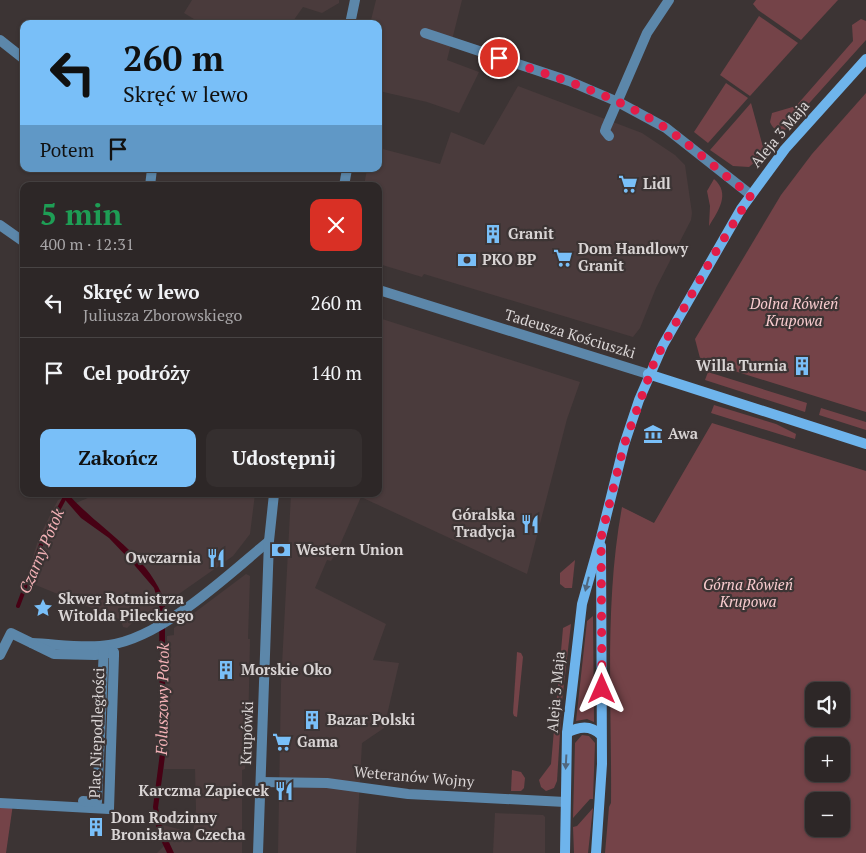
<!DOCTYPE html>
<html lang="pl">
<meta charset="utf-8">
<style>
body{margin:0;font-family:"PT Serif",serif;background:#352f2f;color:#f1f3f6;height:100vh;display:flex;flex-direction:column;font-size:19px;white-space:nowrap}
*{box-sizing:border-box;margin:0}
p{font-size:16px;color:#a7a5a7}
.icon{flex:none;width:28px;height:28px;fill:none;stroke:currentColor;stroke-width:2;stroke-linecap:round;stroke-linejoin:round}
.map{position:relative;flex:1;overflow:hidden}
.details{position:absolute;left:20px;top:182px;width:362px;height:315px;display:flex;flex-direction:column;background:#2d2727;border-radius:10px;box-shadow:0 1px 4px #0004,0 0 0 1px #484444}
.details>*{flex:none}
.top-card{position:absolute;left:20px;top:20px;width:362px;height:152px;border-radius:10px;box-shadow:0 1px 4px #0004,0 0 0 1px #484444;background:#79bff8;color:#111;overflow:hidden}
.tools{position:absolute;left:805px;top:682px;display:grid;gap:10px}
.tools a{display:grid;place-items:center;width:45px;height:45px;border-radius:10px;background:#2d2727;box-shadow:0 1px 4px #0004,0 0 0 1px #484444;font-size:25px}
.pin{position:absolute;display:grid;place-items:center;width:42px;height:42px;color:#fff;margin:-21px;border:2px solid #fff;border-radius:50%;box-shadow:0 1px 5px #0007}
.me{position:absolute;width:55px;margin:-28px;rotate:0deg;stroke-linejoin:round;filter:drop-shadow(0 0 4px #0008)}
.turn{display:flex;align-items:center;gap:18px;height:105px;padding:0 20px;font-size:22px}
.turn .icon{width:65px;height:65px;stroke-width:2.5}
.turn b{display:block;font-size:35px;line-height:42px}
.then{display:flex;align-items:center;height:48px;padding:0 20px;background:#0003;gap:10px;font-size:19px}
.round{display:grid;place-items:center;flex:none;width:52px;height:52px;border-radius:10px;background:#352f2f}
.summary{display:flex;align-items:center;justify-content:space-between;height:85px;padding:0 20px}
h1{font-size:30px;font-weight:800;line-height:38px;color:#1e9e55}
.primary-button{display:flex;gap:10px;margin-top:auto;padding:10px 20px}
.primary-button a{flex:1;height:58px;border-radius:10px;background:#79bff8;color:#111;font-size:20px;font-weight:800;line-height:58px;text-align:center}
.primary-button a+a{background:#352f2f;color:#f1f3f6}
ul{padding:0;list-style:none}
li{display:flex;align-items:center;gap:15px;height:70px;padding:0 20px;border-top:1px solid #484444}
li div{flex:1}
li b{display:block;font-size:19px}
li em{font-style:normal}
.map>svg:first-child{display:block}
</style>
<div class="map">
<svg width="866" height="853" viewBox="0 0 866 853">
<rect width="100%" height="100%" fill="#3c3434"/>
<g fill="#4a3b3c">
<polygon points="192,0 339,0 339,3 322,13 303,7 291,24 202,24 184,13"/>
<polygon points="376,0 462,0 447,60 479,72 459,113 427,102 379,91 379,24 370,24"/>
<polygon points="518,86 642,133 675,155 685,165 692,213 691,220 656,288 640,328 633,337 424,274 422,277 379,264 379,186 364,186 367,169 379,169 379,148 440,164 451,132 484,145"/>
<polygon points="379,318 580,382 567,419 527,574 361,497 339,547 331,561 327,560 315,588 386,624 373,660 399,663 384,728 362,743 356,853 278,853 281,684 291,494 379,494"/>
<polygon points="97,494 255,494 250,534 233,556 156,610 157,614 137,623 133,622 127,628 123,627 121,620 26,581 39,537 58,500 68,496 76,503"/>
<polygon points="246,574 250,576 248,639 250,639 248,736 245,769 242,770 242,853 157,853 167,843 163,825 193,833 196,809 195,769 164,769 167,636 174,635 174,628"/>
<polygon points="495,813 543,815 545,817 545,853 493,853"/>
</g>
<g fill="#744348" fill-rule="evenodd">
<polygon points="756,0 838,0 801,40 758,10 753,4"/>
<polygon points="759,16 798,43 750,96 720,75"/>
<path d="M861,19L866,21V40L785,130C778,133 773,129 770,122L772,113L796,106L853,41L852,25Z"/>
<polygon points="726,83 748,98 708,143 694,132"/>
<polygon points="866,93 866,412 709,363 700,358 695,339 781,195 812,154"/>
<polygon points="751,103 763,147 762,156 749,167 733,166 710,150"/>
<path d="M714,179C731,194 718,211 709,226L710,206L707,191Z"/>
<polygon points="708,372 807,403 805,412 705,380"/>
<polygon points="714,405 776,424 796,434 795,439 711,413"/>
<polygon points="821,408 866,422 866,430 819,415"/>
<path d="M712,423L866,471V853H605L609,807L611,803C612,704 604,605 622,507L654,523ZM814,691H841V719H814ZM814,746H841V774H814ZM814,801H841V829H814Z"/>
<polygon points="575,560 572,588 565,588 560,584 560,573"/>
<polygon points="593,616 594,722 587,719 576,721 587,621"/>
<polygon points="571,624 562,701 557,781 554,788 546,791 541,787 539,780 551,764 563,628"/>
<polygon points="517,652 521,653 523,657 517,717 514,716 513,713"/>
<polygon points="582,735 589,736 595,743 593,799 590,799 573,818 575,743"/>
<polygon points="512,770 521,772 525,778 524,788 521,791 511,791"/>
<polygon points="0,803 13,804 6,853 0,853"/>
<polygon points="593,808 588,853 574,853 573,827 577,826"/>
</g>
<path fill="#470114" d="M60,494H68C100,530 148,554 165,602V756L158,808L162,827L174,853H167L157,832L153,807L160,753L159,604L154,588L130,560L109,538L81,518Z"/>
<g fill="none" stroke-linecap="round" stroke-linejoin="round">
<polyline stroke="#470114" stroke-width="4" points="18,606 44,537 65,497"/>
<g stroke="#5c87aa" stroke-width="10">
<polyline points="350,24 355,0"/>
<polyline points="425,33 569,81 618,102 666,128 751,195"/>
<polyline points="0,40 24,59"/>
<polyline points="609,136 605,131 606,128 647,33 669,0"/>
<polyline points="150,186 152,169"/>
<polyline points="344,186 347,169"/>
<polyline points="0,225 24,242"/>
<polyline points="379,290 648,374"/>
<path d="M32,643C57,644 85,649 109,645C162,638 228,575 269,541"/>
<polyline points="0,655 11,633 54,654 95,655 114,652 114,656 109,809 0,803"/>
<polyline points="261,782 327,783 408,794 565,802"/>
<polyline points="83,801 97,802 104,647"/>
<polyline points="258,853 269,541 274,494"/>
</g>
<g stroke="#6eb4ec" stroke-width="10">
<polyline points="648,374 866,444"/>
<path d="M567,733C579,726 591,725 601,735"/>
<polyline points="565,853 567,733 582,604 601,537 624,445 639,400 663,345 741,209 785,149 866,59"/>
<polyline points="596,853 602,764 601,546"/>
</g>
</g>
<defs><path id="oneway-solid" d="M-6-.8H1V-3.2L6.5 0L1 3.2V.8H-6Z" transform="scale(1.25)"/></defs>
<g fill="#50677e">
<use href="#oneway-solid" transform="translate(587 584) rotate(104)"/>
<use href="#oneway-solid" transform="translate(566 762) rotate(93)"/>
</g>
<g fill="none" stroke-linecap="round" stroke-linejoin="round">
<path stroke="#e11d48" stroke-width="9" stroke-dasharray="0 16.2" d="M499,58C555,77 613,94 664,127C694,147 721,174 751,195L712,258L655,360L624,445L601,538L602,689"/>
</g>
<defs>
<g id="supermarket-bare" transform="scale(1.5)"><path d="M-6-5.5h2.5l.6 2H6L4.5 2H-2.5L-4.4-4H-6ZM-1.5 3.2a1.3 1.3 0 1 0 .1 0ZM3 3.2a1.3 1.3 0 1 0 .1 0Z" fill="#79bff8" stroke="#3c3434" stroke-width="2.5" paint-order="stroke"/></g>
<g id="building-bare" transform="scale(1.5)"><path d="M-4-6H4V6H1V3H-1V6H-4ZM-2.5-4.3h1.7v1.8h-1.7ZM.8-4.3h1.7v1.8H.8ZM-2.5-1h1.7V.8h-1.7ZM.8-1h1.7V.8H.8Z" fill="#79bff8" stroke="#3c3434" stroke-width="2.5" paint-order="stroke"/></g>
<g id="bank-bare" transform="scale(1.5)"><path d="M-6-4H6V4H-6ZM0-2.3a2.3 2.3 0 1 0 0 4.6a2.3 2.3 0 1 0 0-4.6Z" fill="#79bff8" stroke="#3c3434" stroke-width="2.5" paint-order="stroke"/></g>
<g id="museum-bare" transform="scale(1.5)"><path d="M0-6L6-3V-2H-6V-3ZM-5-1h2V3h-2ZM-1-1h2V3h-2ZM3-1h2V3H3ZM-6 4H6V6H-6Z" fill="#79bff8" stroke="#3c3434" stroke-width="2.5" paint-order="stroke"/></g>
<g id="restaurant-bare" transform="scale(1.5)"><path d="M-5-6h1v4h1v-4h1v4h1v-4h1v5L-1.5 .5V6h-2V.5L-5-1ZM5-6V6H3V1.5H1.5Q1.5-4 5-6Z" fill="#79bff8" stroke="#3c3434" stroke-width="2.5" paint-order="stroke"/></g>
<g id="sight-bare" transform="scale(1.5)"><path d="M0-6L1.8-2.2L6-1.7L2.9 1.2L3.7 5.4L0 3.3L-3.7 5.4L-2.9 1.2L-6-1.7L-1.8-2.2Z" fill="#79bff8" stroke="#3c3434" stroke-width="2.5" paint-order="stroke"/></g>
</defs>
<g fill-rule="evenodd">
<use href="#supermarket-bare" x="628" y="184"/>
<use href="#building-bare" x="493" y="234"/>
<use href="#supermarket-bare" x="563" y="258"/>
<use href="#bank-bare" x="467" y="260"/>
<use href="#building-bare" x="802" y="366"/>
<use href="#museum-bare" x="653" y="434"/>
<use href="#restaurant-bare" x="530" y="524"/>
<use href="#bank-bare" x="281" y="550"/>
<use href="#restaurant-bare" x="216" y="558"/>
<use href="#sight-bare" x="43" y="608"/>
<use href="#building-bare" x="226" y="670"/>
<use href="#building-bare" x="312" y="720"/>
<use href="#supermarket-bare" x="282" y="742"/>
<use href="#restaurant-bare" x="284" y="791"/>
<use href="#building-bare" x="96" y="827"/>
</g>
<g text-anchor="middle" stroke-width="4.5" stroke-linejoin="round" paint-order="stroke">
<g font-size="15" fill="#d9d4d4" stroke="#3c3434">
<text transform="translate(780 134) rotate(-50)" y="5">Aleja 3 Maja</text>
<text transform="translate(570 334) rotate(17)" y="5">Tadeusza Kościuszki</text>
<text transform="translate(556 692) rotate(-85)" y="5">Aleja 3 Maja</text>
<text transform="translate(97 733) rotate(-88)" y="5">Plac Niepodległości</text>
<text transform="translate(247 733) rotate(-88)" y="5">Krupówki</text>
<text transform="translate(414 777) rotate(5)" y="5">Weteranów Wojny</text>
</g>
<g font-size="15" font-weight="bold" fill="#d9d4d4" stroke="#3c3434" text-anchor="start">
<text x="643" y="189">Lidl</text>
<text x="508" y="239">Granit</text>
<text x="578" y="254">Dom Handlowy<tspan x="578" dy="17">Granit</tspan></text>
<text x="482" y="265">PKO BP</text>
<text x="787" y="371" text-anchor="end">Willa Turnia</text>
<text x="668" y="439">Awa</text>
<text x="515" y="520" text-anchor="end">Góralska<tspan x="515" dy="17">Tradycja</tspan></text>
<text x="296" y="555">Western Union</text>
<text x="201" y="563" text-anchor="end">Owczarnia</text>
<text x="58" y="604">Skwer Rotmistrza<tspan x="58" dy="17">Witolda Pileckiego</tspan></text>
<text x="241" y="675">Morskie Oko</text>
<text x="327" y="725">Bazar Polski</text>
<text x="297" y="747">Gama</text>
<text x="269" y="796" text-anchor="end">Karczma Zapiecek</text>
<text x="111" y="823">Dom Rodzinny<tspan x="111" dy="17">Bronisława Czecha</tspan></text>
</g>
<g font-size="15" font-style="italic" fill="#f9cccf" stroke="#3c3434">
<text x="794" y="309">Dolna Rówień<tspan x="794" dy="17">Krupowa</tspan></text>
<text x="748" y="590">Górna Rówień<tspan x="748" dy="17">Krupowa</tspan></text>
</g>
<g font-size="16" font-style="italic" fill="#f3b1b6" stroke="#3c3434">
<text transform="translate(41 551) rotate(-67)" y="6">Czarny Potok</text>
<text transform="translate(162 699) rotate(-89)" y="6">Foluszowy Potok</text>
</g>
</g>
</svg>
<div class="tools">
<a><svg class="icon" aria-label="sound" viewBox="0 0 24 24"><path d="M4 9h4l5-4v14l-5-4H4zM17 9q2 3 0 6"/></svg></a>
<a>+</a>
<a>−</a>
</div>
<div class="pin" style="left:499px;top:58px;background:#d93025"><svg class="icon" aria-label="arrive" viewBox="0 0 24 24"><path d="M6 21V4h12l-3 4 3 4H6"/></svg></div>
<svg class="me" style="left:602px;top:689px" viewBox="-20 -20 40 40"><path d="M0-17L14 15 0 8-14 15z" fill="#e11d48" stroke="#fff" stroke-width="4"/></svg>
<div class="top-card">
<div class="turn"><svg class="icon" aria-label="left" viewBox="0 0 24 24"><path d="M17 20v-9H6M10 6l-5 5 5 5"/></svg><div><b>260 m</b>Skręć w lewo</div></div>
<div class="then">Potem<svg class="icon" aria-label="arrive" viewBox="0 0 24 24"><path d="M6 21V4h12l-3 4 3 4H6"/></svg></div>
</div>
<section class="details">
<div class="summary"><div><h1>5 min</h1><p>400 m · 12:31</p></div><a class="round" style="background:#d93025;color:#fff"><svg class="icon" aria-label="close" viewBox="0 0 24 24"><path d="M6 6l12 12M18 6L6 18"/></svg></a></div>
<ul>
<li><svg class="icon" aria-label="left" viewBox="0 0 24 24"><path d="M17 20v-9H6M10 6l-5 5 5 5"/></svg><div><b>Skręć w lewo</b><p>Juliusza Zborowskiego</p></div><em>260 m</em></li>
<li><svg class="icon" aria-label="arrive" viewBox="0 0 24 24"><path d="M6 21V4h12l-3 4 3 4H6"/></svg><div><b>Cel podróży</b></div><em>140 m</em></li>
</ul>
<div class="primary-button"><a>Zakończ</a><a>Udostępnij</a></div>
</section>
</div>
